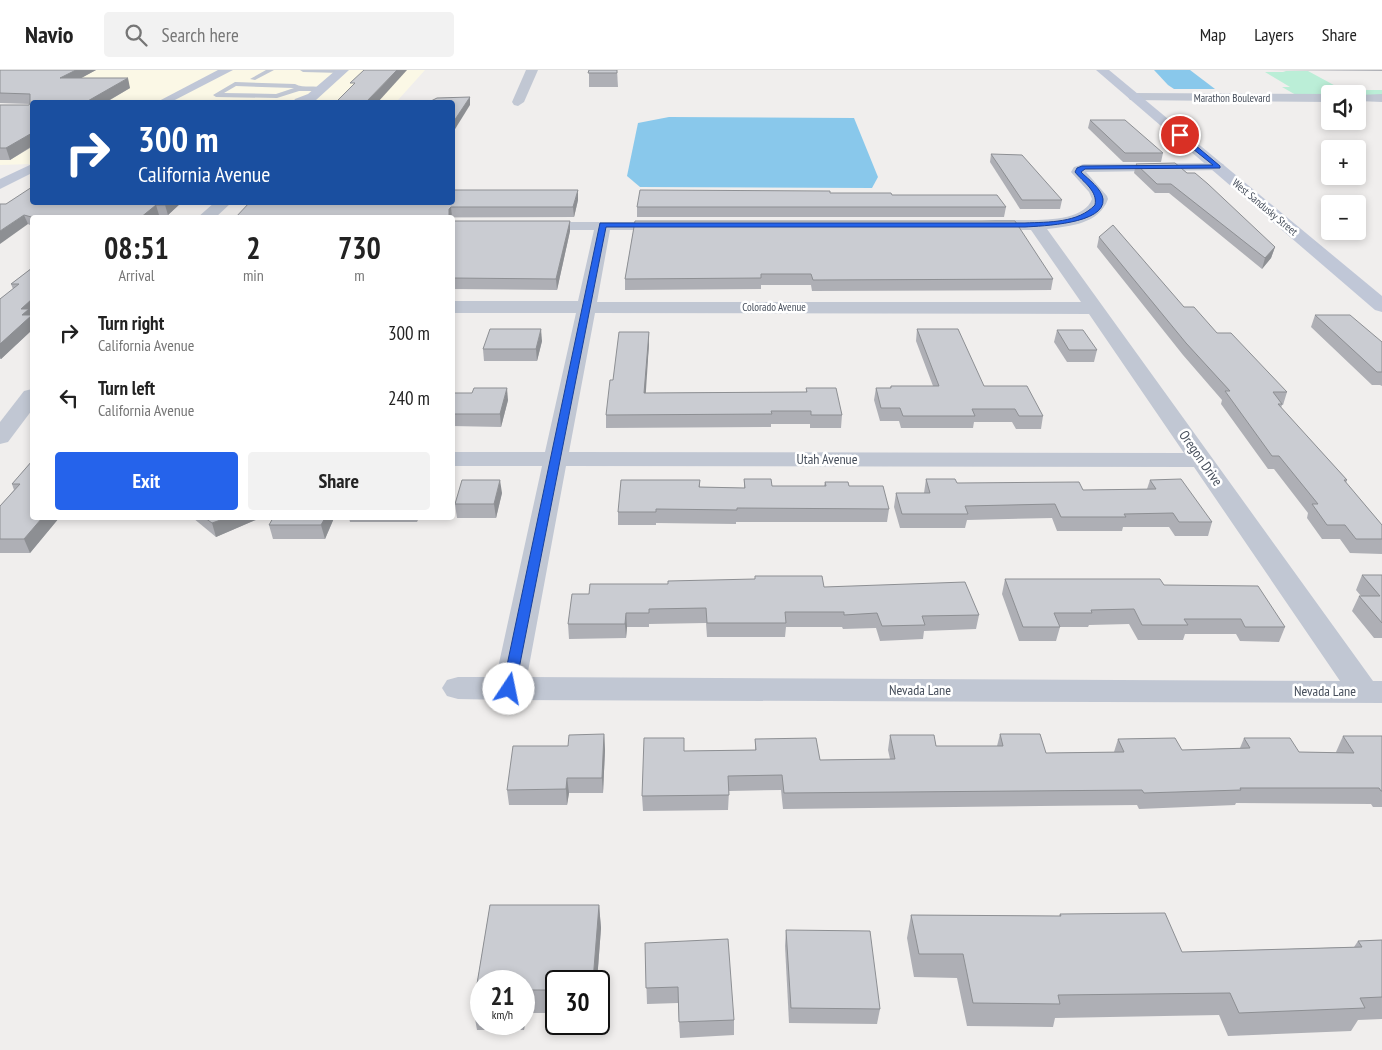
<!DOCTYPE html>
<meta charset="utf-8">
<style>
body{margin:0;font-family:"PT Sans Narrow",sans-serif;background:#f2f2f2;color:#222;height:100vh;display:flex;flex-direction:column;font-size:19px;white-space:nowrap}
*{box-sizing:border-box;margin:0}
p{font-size:16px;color:#767676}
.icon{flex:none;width:28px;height:28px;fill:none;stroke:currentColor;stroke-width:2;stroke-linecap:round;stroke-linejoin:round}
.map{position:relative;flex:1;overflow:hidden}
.details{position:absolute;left:30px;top:145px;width:425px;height:305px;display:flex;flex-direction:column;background:#fff;border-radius:5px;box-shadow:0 2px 8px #0003}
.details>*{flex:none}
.banner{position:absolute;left:30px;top:30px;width:425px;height:105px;border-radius:5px;box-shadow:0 2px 8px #0003;background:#1a4fa0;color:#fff;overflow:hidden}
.fabs{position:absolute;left:1321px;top:15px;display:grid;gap:10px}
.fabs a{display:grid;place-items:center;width:45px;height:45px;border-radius:5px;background:#fff;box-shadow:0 2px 8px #0003;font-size:25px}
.speed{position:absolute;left:470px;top:900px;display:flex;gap:10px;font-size:25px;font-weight:700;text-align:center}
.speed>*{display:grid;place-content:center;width:65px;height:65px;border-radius:50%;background:#fff;box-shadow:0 2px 8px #0003;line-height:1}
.speed small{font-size:12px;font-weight:400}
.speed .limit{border:2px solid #111;border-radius:8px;background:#fff;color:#111}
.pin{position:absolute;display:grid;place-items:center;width:42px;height:42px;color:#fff;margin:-21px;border:2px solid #fff;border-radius:50%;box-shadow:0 1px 5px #0007}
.me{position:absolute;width:55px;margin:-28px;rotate:11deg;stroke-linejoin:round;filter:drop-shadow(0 0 4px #0008)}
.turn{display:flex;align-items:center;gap:18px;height:105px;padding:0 25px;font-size:22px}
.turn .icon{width:65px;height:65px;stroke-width:2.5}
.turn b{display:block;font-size:35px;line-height:42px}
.eta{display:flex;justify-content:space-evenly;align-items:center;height:85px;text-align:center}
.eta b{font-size:30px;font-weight:700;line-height:35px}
.cta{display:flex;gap:10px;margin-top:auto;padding:10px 25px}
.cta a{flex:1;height:58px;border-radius:5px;background:#2563eb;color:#fff;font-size:20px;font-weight:700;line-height:58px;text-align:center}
.cta a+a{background:#f2f2f2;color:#222}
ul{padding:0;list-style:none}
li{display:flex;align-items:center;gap:15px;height:65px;padding:0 25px}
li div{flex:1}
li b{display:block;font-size:19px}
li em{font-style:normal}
header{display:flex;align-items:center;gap:30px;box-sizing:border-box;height:70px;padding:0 25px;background:#fff;border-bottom:1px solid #e0e0e0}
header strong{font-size:24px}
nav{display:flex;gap:28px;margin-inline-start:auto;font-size:18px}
.search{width:350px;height:45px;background:#f2f2f2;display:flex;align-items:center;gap:12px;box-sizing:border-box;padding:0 18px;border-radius:5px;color:#767676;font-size:19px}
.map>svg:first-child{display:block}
</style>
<header>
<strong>Navio</strong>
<div class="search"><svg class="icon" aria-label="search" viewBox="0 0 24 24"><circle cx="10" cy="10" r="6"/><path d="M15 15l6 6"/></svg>Search here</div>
<nav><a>Map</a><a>Layers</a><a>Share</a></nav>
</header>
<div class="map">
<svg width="1382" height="980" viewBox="0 0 1382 980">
<rect width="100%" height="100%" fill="#f0eeed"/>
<g fill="#fbf8e6">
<polygon points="30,0 425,0 398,30 325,30 321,32 37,32 90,8 18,8"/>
<polygon points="32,34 32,94 0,95 0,51"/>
</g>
<polygon fill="#bbeed7" points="1283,1 1308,1 1343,20 1382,20 1382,26 1358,26 1358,24 1330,24 1330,26 1296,25 1282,17 1290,17 1265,2 1286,2"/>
<g fill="#89c8eb">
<polygon points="1154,0 1190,0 1215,19 1174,19 1168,15"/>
<polygon points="669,47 854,48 878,107 872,118 640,117 627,106 638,53"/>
</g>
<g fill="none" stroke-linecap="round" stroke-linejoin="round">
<g fill="#c1c7d3" fill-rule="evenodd">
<polygon points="266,0 274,0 255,10 250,9"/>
<polygon points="300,0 343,0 344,1 341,3 303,2"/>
<path d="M235,12L295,14C304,19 315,14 324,19L321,21H299L277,28L216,27L213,25ZM236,16L293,18H294L276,24L224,23Z"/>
</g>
<g fill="#c1c7d3" fill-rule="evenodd">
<polygon points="526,0 538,0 524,32 518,36 514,35 512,32"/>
<polygon points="1134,23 1330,24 1330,32 1130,30 1128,27"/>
<polygon points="1382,24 1382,32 1358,31 1358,25"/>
<path d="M1218,93L1223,94L1225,97L1223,100L1086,102L1107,126L1108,129C1099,154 1071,156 1047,159L1373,611H1382V633L509,630L458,629L447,626L442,618L447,610L458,607H496L542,396H452V382H545L576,243H452V231H578L594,160H532L526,158L524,155L526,152H677L679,155L677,158L671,160H610L597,232H1081L1031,160H982L976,158L974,155L976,152C1004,145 1080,161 1092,129L1089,122L1071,102L1074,97L1084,94ZM595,243L1089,244L1184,383L569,382ZM566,396L1194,397L1340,611L527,607Z"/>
<polygon points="215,132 232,132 215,148 197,148"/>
<polygon points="32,319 32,340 8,372 0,374 0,352 24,321"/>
</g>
<g fill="#c0c7d7" fill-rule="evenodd">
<polygon points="218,0 233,0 171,32 157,32"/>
<polygon points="336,0 349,0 316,30 309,32 293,32 295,29 308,24"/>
<polygon points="1096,0 1109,0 1382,226 1382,242 1375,240"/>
<polygon points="32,94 32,103 0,119 0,109"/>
</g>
</g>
<g fill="#aeafb5" fill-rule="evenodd">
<polygon points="0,0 96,0 81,8 130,18 10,90 0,90 0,35 29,35 30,34 0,33"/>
<polygon points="589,0 617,0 618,17 589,17"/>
<polygon points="1266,0 1382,0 1382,1"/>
<polygon points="1090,50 1163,83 1161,92 1123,92 1088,58"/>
<polygon points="991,84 1062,130 1060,139 1020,139 990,92"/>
<polygon points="1175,93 1275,177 1271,188 1262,199 1169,123 1155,123 1134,103 1136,94"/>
<polygon points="830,123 892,125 1006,137 1004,147 637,147 637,137"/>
<polygon points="578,130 574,147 235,148"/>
<polygon points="182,132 168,145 159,145 156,148 32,148 32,156 28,154 0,134"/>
<polygon points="452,151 570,151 570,161 557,220 452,219"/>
<polygon points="635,151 1053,209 1051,220 812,221 811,215 761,215 761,219 625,220 625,209"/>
<polygon points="1099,167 1184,237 1217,263 1287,322 1283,335 1282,335 1281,338 1347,410 1346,413 1382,455 1382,484 1350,483 1340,469 1322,469 1307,448 1308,443 1274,399 1268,399 1221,334 1222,330 1183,285 1097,177"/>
<polygon points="32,198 32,244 31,245 32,246 32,260 1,289 0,289 0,229 13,219 11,214"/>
<polygon points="1315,245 1382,272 1382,316 1380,315 1372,315 1311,257"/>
<polygon points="917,259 984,316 1043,346 1041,359 1016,359 1012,352 974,352 973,358 901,358 899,351 880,351 874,330 876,318 890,318 891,316 933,316 916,271"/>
<polygon points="1057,260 1097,280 1094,292 1067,292 1054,272"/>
<polygon points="649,262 649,274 645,323 806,322 806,318 842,345 841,358 810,358 810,354 771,354 771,357 606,358 606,345 613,310"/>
<polygon points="542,271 537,291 484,291 483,279"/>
<polygon points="452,323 508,330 501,357 452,356"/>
<polygon points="32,391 32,448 59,448 30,483 0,483 0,436 14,420 12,414"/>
<polygon points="744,409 772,416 824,416 825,412 849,416 889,439 887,452 736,452 736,454 656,453 656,455 618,455 618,442 700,410 700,417 744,418"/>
<polygon points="926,409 957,413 1083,420 1147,419 1150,410 1212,452 1208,466 1175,466 1169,457 1123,457 1122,461 1057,461 1052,448 967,450 965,458 900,458 894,437 896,423 924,423"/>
<polygon points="502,423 496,448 457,448 455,434"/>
<polygon points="193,448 257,448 258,449 216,467"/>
<polygon points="334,448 325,469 273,469 269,455"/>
<polygon points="349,448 419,448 417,452 350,452"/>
<polygon points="1362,505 1382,505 1382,568 1374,568 1352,541 1359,526 1361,526 1356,520"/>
<polygon points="1005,509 1164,515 1285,557 1279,572 1240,571 1236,564 1185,564 1183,570 1138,570 1129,554 1089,555 1088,557 1060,557 1056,571 1019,571 1002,524"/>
<polygon points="668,514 824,517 979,545 976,559 924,561 923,569 880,571 876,558 843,559 842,557 786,557 785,567 707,567 706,553 649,554 649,557 627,557 626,568 569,569 568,554 589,524"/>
<polygon points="604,664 605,680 603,723 569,723 567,735 509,735 507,720 568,676"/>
<polygon points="1000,664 1046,683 1114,682 1118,669 1182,680 1240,678 1244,668 1299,682 1336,683 1336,682 1343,666 1382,666 1382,737 1373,737 1371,734 1236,733 1235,735 1139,739 1137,735 783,739 781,720 729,721 728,740 643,741 642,726 684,681 755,680 755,669 820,690 890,689 888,680 890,665 936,676 997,676"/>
<path d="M490,835H599L601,858L597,911H556V943H526L524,960H477L473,938ZM481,911H524V954H481Z"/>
<polygon points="1060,844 1182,882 1354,877 1358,871 1382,870 1382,949 1358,950 1351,961 1228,966 1219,945 1055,948 1053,957 967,956 957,908 914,907 907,868 911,845 1059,846"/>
<polygon points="786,860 880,939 877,954 789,953 785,876"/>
<polygon points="645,873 734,950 734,965 680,968 678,933 647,934"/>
</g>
<g fill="#8d8f93">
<polygon points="76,0 96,0 63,18 60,8"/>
<polygon points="397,0 407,0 378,32 366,32"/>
<polygon points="128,8 130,18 106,32 86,32"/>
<polygon points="470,27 470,35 452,64 452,54"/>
<polygon points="32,63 32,76 10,90 6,78"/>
<polygon points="578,120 578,130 574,147 573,137"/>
<polygon points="168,132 182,132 168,145 165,135"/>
<polygon points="156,135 159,145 156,148 140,148"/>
<polygon points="451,137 452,147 449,148 449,139"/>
<polygon points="24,145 28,154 0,174 0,161"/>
<polygon points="570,151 570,161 557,220 556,209"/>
<polygon points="1275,177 1271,188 1262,199 1265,188"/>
<polygon points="32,229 32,244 31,245 32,246 32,260 1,289 0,287 0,274 22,245 21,239"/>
<polygon points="541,259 542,271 537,291 536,279"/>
<polygon points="649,262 649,274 645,335 644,323"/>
<polygon points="507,318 508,330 501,357 500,344"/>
<polygon points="500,410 502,423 496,448 494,434"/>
<polygon points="42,448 59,448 30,483 24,469"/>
<polygon points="226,448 257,448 258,449 216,467 212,453"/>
<polygon points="325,448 334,448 325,469 321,455"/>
<polygon points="626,543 627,557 626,568 625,554"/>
<polygon points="604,664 605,680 603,723 602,708"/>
<polygon points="567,708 569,723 567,735 566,719"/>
<polygon points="599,835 601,858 597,911 593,911"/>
<polygon points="524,929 526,943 524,960 523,954"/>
</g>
<g fill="#caccd2" stroke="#8d8f93">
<polygon points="0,0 76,0 60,8 128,8 86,32 32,32 32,63 6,78 0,78 0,35 29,35 30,33 30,24 0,23"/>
<polygon points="364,0 397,0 366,32 336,32 355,13 350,13"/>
<polygon points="589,0 617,0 617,3 588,3"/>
<polygon points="470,27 452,54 452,32 429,32 437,28"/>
<polygon points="1090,50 1125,50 1163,83 1125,83"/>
<polygon points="991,84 1022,85 1062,130 1022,130"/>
<polygon points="1175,93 1187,103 1195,103 1208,114 1275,177 1265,188 1171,114 1157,114 1136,94"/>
<polygon points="32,117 32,132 168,132 165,135 156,135 140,148 35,148 24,145 0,161 0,134 6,134"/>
<polygon points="452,120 578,120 573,137 451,137 449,139 449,148 235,148 250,132 452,132"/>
<polygon points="640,120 830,121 830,123 891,123 892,125 997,125 1006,137 637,137"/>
<polygon points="452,151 570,151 556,209 452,208"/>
<polygon points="635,151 1015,151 1053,209 813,210 811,204 761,204 761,208 625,209"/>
<polygon points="1113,155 1184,237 1194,237 1217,263 1231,263 1287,322 1273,322 1282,334 1278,334 1347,410 1344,410 1382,455 1382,469 1356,469 1345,455 1327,455 1312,434 1318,434 1279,386 1272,386 1225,321 1230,321 1186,273 1099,167"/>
<polygon points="32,198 32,229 21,239 29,239 22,245 32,245 0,274 0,229 19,214 11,214"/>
<polygon points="1315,245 1350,245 1382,272 1382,302 1377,302"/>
<polygon points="490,259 541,259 536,279 483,279"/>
<polygon points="917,259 958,259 984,316 1027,316 1043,346 1019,346 1015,339 972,339 975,346 903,346 900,338 881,338 876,318 891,318 891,316 939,316"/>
<polygon points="1057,260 1083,260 1097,280 1069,280"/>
<polygon points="619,262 649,262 644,323 807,322 806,318 836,318 842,345 811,345 811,341 771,341 772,344 606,345 610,310 613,310"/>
<polygon points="474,318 507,318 500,344 452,344 452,323 472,323"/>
<polygon points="32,391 32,448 42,448 24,469 0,469 0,436 20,414 12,414"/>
<polygon points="744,409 771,409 772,416 826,416 825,412 848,412 849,416 883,416 889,439 737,438 737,440 656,439 656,442 618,442 621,410 700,410 699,417 745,418"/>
<polygon points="926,409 955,409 957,413 1079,412 1083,420 1156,419 1150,410 1181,409 1212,452 1179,452 1173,443 1124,444 1126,447 1061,447 1055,434 965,436 968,444 902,444 896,423 930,423"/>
<polygon points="462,410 500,410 494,434 455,434"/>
<polygon points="205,448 226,448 212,453"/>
<polygon points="273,448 325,448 321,455 269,455"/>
<polygon points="1362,505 1382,505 1382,553 1359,526 1380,526"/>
<polygon points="755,506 822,506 824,517 965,512 979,545 922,546 925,555 882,556 877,543 844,545 844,542 785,542 786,553 707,553 706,538 649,539 649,543 626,543 625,554 568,554 572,524 589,524 590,514 668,514 668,511 755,509"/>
<polygon points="1005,509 1160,509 1164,515 1258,516 1285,557 1245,557 1241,549 1184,549 1188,555 1142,555 1134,539 1091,540 1092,543 1054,543 1060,557 1023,557"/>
<polygon points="604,664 602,708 567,708 566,719 507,720 513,676 568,676 569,665"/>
<polygon points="1000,664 1040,664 1046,683 1124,682 1118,669 1175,668 1182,680 1250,678 1244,668 1290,668 1299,682 1354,683 1343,666 1382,666 1382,721 1381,721 1379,718 1240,718 1241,720 1144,723 1142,720 784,723 782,705 728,706 729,725 642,726 644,668 684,668 684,681 756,680 755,669 816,668 820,690 895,689 890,665 934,665 936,676 1003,676"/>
<polygon points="490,835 599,835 593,911 556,911 556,920 524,920 524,911 481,911 481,938 473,938"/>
<polygon points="1165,843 1182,882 1362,877 1358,871 1382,870 1382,927 1360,928 1365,938 1239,943 1230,923 1058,925 1060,934 973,933 963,884 919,884 911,845 1061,846 1060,844"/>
<polygon points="786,860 870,861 880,939 791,938"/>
<polygon points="728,869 734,950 679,952 678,917 646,918 645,873"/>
</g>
<path fill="#2563eb" stroke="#184099" d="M1178,64H1182L1220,96V98L1085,99L1081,102C1088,109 1102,119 1103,129C1106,154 1041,156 1025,157H606L515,619L513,622H504L502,619L600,153H1025C1049,152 1078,153 1095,135C1098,121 1083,112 1075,102L1077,98L1082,96L1213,95L1178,67Z"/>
<g text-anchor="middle" stroke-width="5" stroke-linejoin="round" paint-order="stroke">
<g font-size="11" fill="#464e5b" stroke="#fff">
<text x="1232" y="32">Marathon Boulevard</text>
<text transform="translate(1265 137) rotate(40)" y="4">West Sandusky Street</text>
<text x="774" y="241">Colorado Avenue</text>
</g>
<g font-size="14" fill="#464e5b" stroke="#fff">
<text transform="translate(1201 388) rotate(55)" y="5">Oregon Drive</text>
<text x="827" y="394">Utah Avenue</text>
<text x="920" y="625">Nevada Lane</text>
<text x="1325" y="626">Nevada Lane</text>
</g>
</g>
</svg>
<div class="fabs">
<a><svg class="icon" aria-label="sound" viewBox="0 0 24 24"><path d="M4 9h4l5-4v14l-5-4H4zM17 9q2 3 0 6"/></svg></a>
<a>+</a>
<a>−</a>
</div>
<div class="speed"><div>21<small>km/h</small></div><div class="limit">30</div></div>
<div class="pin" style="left:1180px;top:65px;background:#d93025"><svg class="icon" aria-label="arrive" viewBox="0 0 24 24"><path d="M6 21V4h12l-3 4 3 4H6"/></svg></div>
<svg class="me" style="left:509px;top:619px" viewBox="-20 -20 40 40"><circle r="19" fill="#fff"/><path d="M0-13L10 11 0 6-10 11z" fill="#2563eb"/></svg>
<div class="banner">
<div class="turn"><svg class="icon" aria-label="right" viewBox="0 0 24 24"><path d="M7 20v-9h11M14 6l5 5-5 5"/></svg><div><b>300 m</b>California Avenue</div></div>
</div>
<section class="details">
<div class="eta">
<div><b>08:51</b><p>Arrival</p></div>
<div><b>2</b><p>min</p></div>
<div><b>730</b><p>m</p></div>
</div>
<ul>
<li><svg class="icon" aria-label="right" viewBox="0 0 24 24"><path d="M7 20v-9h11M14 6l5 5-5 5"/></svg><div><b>Turn right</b><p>California Avenue</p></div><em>300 m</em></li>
<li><svg class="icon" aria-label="left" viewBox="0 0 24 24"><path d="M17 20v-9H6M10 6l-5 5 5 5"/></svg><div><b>Turn left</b><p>California Avenue</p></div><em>240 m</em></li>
</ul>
<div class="cta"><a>Exit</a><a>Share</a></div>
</section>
</div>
